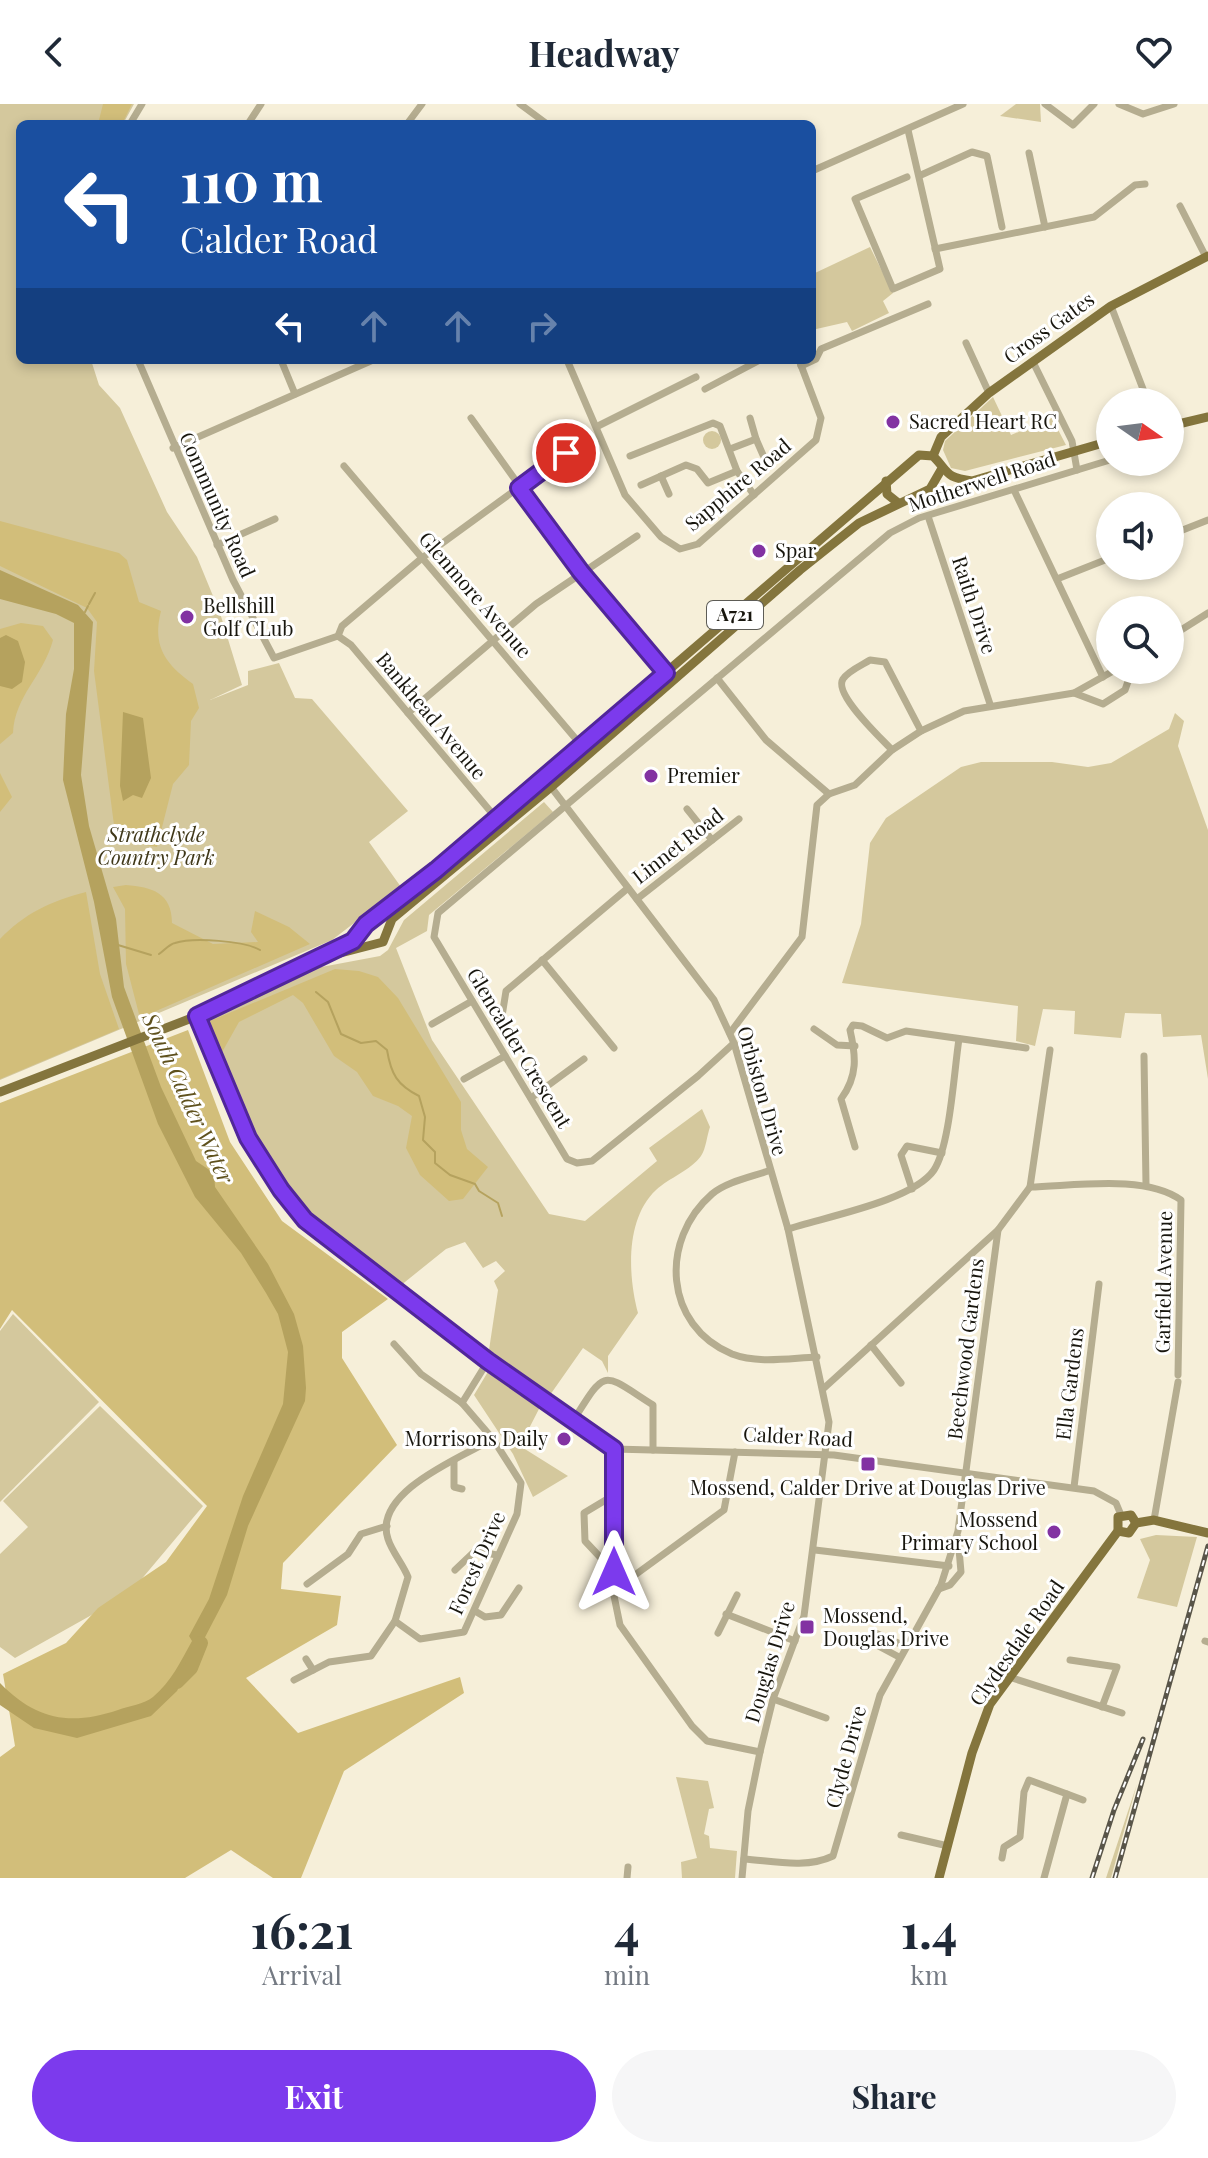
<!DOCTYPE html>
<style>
body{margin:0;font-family:"Playfair Display",serif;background:#f6f6f7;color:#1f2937;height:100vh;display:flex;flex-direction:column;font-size:30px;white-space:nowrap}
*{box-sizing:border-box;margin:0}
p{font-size:26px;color:#747a83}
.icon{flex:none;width:44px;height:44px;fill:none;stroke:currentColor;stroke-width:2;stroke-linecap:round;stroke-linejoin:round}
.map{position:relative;height:1774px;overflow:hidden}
.sheet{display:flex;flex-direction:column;background:#fff;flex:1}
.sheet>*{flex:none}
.guide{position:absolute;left:16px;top:16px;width:800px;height:244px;border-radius:12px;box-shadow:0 4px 12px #0003;background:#1a4fa0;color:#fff;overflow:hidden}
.needle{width:52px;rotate:104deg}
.buttons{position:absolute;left:1096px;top:284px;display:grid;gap:16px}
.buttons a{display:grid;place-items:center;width:88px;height:88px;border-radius:50%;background:#fff;box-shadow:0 4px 12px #0003;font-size:40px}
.pin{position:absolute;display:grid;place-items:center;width:68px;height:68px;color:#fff;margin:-34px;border:4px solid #fff;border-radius:50%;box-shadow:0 2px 8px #0007}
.me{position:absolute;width:88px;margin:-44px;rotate:0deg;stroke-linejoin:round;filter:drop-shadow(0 0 6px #0008)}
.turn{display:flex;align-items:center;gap:28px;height:168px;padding:0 32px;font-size:36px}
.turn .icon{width:104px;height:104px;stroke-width:2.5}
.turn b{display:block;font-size:56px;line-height:68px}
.lanes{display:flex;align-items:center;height:76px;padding:0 32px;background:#0003;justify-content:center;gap:40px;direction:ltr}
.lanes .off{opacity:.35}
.eta{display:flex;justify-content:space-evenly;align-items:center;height:136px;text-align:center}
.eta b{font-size:48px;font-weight:700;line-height:56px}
.cta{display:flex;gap:16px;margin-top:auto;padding:16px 32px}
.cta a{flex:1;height:92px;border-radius:48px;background:#7c3aed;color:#fff;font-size:32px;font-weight:700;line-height:92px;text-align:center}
.cta a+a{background:#f6f6f7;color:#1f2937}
header{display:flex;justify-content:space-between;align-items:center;height:104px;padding:0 32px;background:#fff;font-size:36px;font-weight:700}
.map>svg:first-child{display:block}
</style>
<header><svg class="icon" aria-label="back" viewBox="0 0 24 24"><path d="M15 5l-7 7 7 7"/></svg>Headway<svg class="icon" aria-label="heart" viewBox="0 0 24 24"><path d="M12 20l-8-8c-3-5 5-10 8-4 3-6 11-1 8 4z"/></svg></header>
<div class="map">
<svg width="1208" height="1774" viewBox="0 0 1208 1774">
<rect width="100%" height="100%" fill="#f6efd9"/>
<g fill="#d4c89d">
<polygon points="0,0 134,0 123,20 20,20 20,256 91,256 99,281 120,304 167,408 197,453 220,509 242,581 210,596 248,581 248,567 279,559 295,594 312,595 408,707 369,738 401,783 332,836 0,976"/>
<polygon points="1016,0 1040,0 1041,18 1000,12"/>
<polygon points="870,143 893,189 883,197 889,209 852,227 847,218 812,226 812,164 815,169"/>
<polygon points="993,293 1011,331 1052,314 1066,341 965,367 951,364 943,346 945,337"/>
<circle cx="712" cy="336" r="9"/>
<polygon points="1175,609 1184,617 1178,642 1208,726 1208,975 1201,931 1163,933 1161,910 1125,909 1121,934 1074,930 1075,907 1043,905 1035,942 1016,937 1018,902 842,879 861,820 870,739 886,714 961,663 981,658 1052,658 1088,663 1111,659 1169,625"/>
<path d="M544,698L553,708L429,811L427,827L396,844L432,936L549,1110L585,1117L657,1057L649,1044L702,1005L710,1023C707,1031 706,1045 701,1052C691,1066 669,1074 656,1086C625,1115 628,1172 638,1209L608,1252V1269L602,1257L583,1244L550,1291L489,1246L498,1186L494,1177L505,1167L496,1157L483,1164L465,1138L446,1145L400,1182C343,1141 287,1098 254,1035C234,998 220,956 204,916L316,864L380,852L388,846L404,816Z"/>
<polygon points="13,1210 99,1298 0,1398 0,1227"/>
<polygon points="489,1266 540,1303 520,1342 568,1372 533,1393 513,1350 474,1291"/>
<polygon points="100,1302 203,1402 129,1490 15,1554 0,1543 0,1450 28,1423 3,1397"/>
<polygon points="1156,1431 1197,1433 1177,1503 1137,1494 1150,1456 1140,1435"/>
<polygon points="676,1673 708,1677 714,1704 709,1705 704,1730 709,1732 710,1744 737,1747 735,1774 682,1774 681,1758 697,1754"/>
<polygon points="1137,1680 1111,1774 1106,1774"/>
</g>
<g fill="#d2be7a">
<polygon points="103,0 132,0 122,20 98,20"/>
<path d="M0,417L119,449L127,456L139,498L161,507C152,542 165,560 193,580L199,604L191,617L189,661L173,680L157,743L133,739L114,721L94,567L97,518L87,504L0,462Z"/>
<path d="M21,519L43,522L53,536C43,573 15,591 13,629L0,640V525Z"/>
<polygon points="0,669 12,693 0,708"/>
<path d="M126,781C152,783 172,789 172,819L213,840L258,838L251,828L255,807L289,823L310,840L140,914L126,860L125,805L113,783Z"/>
<path d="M86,788L100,870L119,925L0,975V835C25,809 51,797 86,788Z"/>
<polygon points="335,865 359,867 378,873 398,894 461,998 461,1026 467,1045 488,1063 463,1095 449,1097 420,1071 406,1044 412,1012 398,1002 373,992 357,968 334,952 303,899 293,891 239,918 221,950 210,917"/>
<polygon points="188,926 230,1038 282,1117 388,1195 342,1228 342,1254 397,1341 283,1459 281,1485 341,1492 337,1521 246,1574 298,1629 460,1573 464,1589 344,1667 301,1774 273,1774 231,1746 185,1774 0,1774 0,1653 15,1642 3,1570 66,1539 98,1504 166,1458 207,1402 12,1206 0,1225 0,999"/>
</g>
<g fill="#b5a25e">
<path d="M0,466L78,501L93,518L81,671L89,722L116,815L124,883L161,983L196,1057L214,1069L215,1083L268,1160L294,1210L303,1242L306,1284L305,1297L248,1422L227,1491L177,1587L151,1612L77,1634L34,1624L0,1601V1579C36,1616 70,1622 118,1606C129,1602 144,1600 153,1593C171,1578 181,1557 192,1537L189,1532L209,1495L243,1392L283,1300L288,1248L278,1210L266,1189L241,1149L195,1093L158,1020L112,893L94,798L63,676L66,610L74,565V519L56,510L0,495Z"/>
<polygon points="6,531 18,537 25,558 22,578 12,585 0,582 0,534"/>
<polygon points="123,608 143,614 151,674 142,694 133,691 123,697 120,682"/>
</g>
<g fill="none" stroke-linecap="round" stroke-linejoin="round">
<g stroke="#b5a25e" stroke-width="2">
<polyline points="89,500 95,489"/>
<polyline points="85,508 88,502"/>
<polyline points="118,841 151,851"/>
<path d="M159,850C164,847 169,840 175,839C193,833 245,837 260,846"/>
<path d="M316,888L328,898L341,930L361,939L376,937L387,946C391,970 397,981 419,992L425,1013L423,1036L435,1048V1059L450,1071L475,1080L479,1087L498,1099L502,1112"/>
</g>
<polyline stroke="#b5a25e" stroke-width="14" points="177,1578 191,1564 201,1539"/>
<g stroke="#b5ad90" stroke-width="7">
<polyline points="520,0 547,20"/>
<polyline points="1045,0 1073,21 1094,0"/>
<polyline points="1119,0 1143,10 1174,0"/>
<polyline points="130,20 142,0"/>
<polyline points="248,20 261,0"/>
<polyline points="407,20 422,0"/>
<polyline points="1029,49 1045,123"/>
<polyline points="812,67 963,0"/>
<polyline points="921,71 972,48 987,52 1002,123"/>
<polyline points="907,73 855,95 893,185 940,165 908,26"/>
<polyline points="1180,102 1206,153"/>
<polyline points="935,145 1094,113 1135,81 1145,80"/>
<polyline points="1111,202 1148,298"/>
<polyline points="966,239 989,289"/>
<polyline points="138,256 233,476 274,554 338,532 342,522 422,454 566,349"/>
<polyline points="281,256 295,290"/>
<polyline points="567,256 625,391 661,433 680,445 698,440 816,336 821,314 799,256"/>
<polyline points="1033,258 1072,337 1077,366"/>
<polyline points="801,262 816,255 821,245 928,200"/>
<polyline points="705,285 760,256"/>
<polyline points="471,314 581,468 666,569"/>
<polyline points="750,314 756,335"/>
<polyline points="598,322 696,273"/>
<polyline points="173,344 373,256"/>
<polyline points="730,345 756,335 763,351"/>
<polyline points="630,352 713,319 720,322 737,367 754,391"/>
<polyline points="344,362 581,641"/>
<polyline points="661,372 669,390"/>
<polyline points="641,381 686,361 697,365 708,379 737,367"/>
<polyline points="1014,386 1103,573"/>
<polyline points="928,412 990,600"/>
<polyline points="1170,431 1208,416"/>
<polyline points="217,441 275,415"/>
<polyline points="1057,475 1110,454"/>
<polyline points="338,532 351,541 496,714"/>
<polyline points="1170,533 1208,509"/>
<polyline points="717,574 766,636 829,690"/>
<polyline points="1074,589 1103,600 1125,586 1132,566"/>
<polyline points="408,609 536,500 637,432"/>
<path d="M892,646C881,634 833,590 843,575C848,567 862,561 870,556L885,558L921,627"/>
<polyline points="551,683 714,896 734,939 788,1125 829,1318 804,1512 773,1595 760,1648 748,1707 742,1774"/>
<polyline points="687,705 712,736"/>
<polyline points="637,795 739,715"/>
<polyline points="542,856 614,944"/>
<polyline points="197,912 248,1034 281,1086 305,1116 488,1257 614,1345 834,1351 1094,1387 1116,1399 1121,1411"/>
<polyline points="502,912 506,887 628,784"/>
<polyline points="432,920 472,897"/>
<polyline points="814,925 837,941 855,942"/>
<polyline points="730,929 802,833 817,701 829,690 855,681 892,646 921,627 964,607 1074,589 1115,566"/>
<polyline points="734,939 698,972 592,1057 577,1059 567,1055 434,833 438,809 890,429 919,414 1110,356"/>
<polyline points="1144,952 1146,1081"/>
<polyline points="464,975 505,952"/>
<polyline points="531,994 584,955"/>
<path d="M855,1043L841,995C858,972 856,952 850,926L853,921L862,922L887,934L906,927L1026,944"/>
<path d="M768,1067C751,1073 726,1078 712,1090C659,1136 664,1222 732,1250C758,1260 790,1254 817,1253"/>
<path d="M1030,1083C1074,1082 1145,1070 1181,1096L1178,1271"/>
<polyline points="912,1085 901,1051 907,1042 942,1049"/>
<path d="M788,1125C824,1113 913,1097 934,1066C950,1042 954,967 959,935"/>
<polyline points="394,1240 421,1270 462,1299 493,1335 521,1379 517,1410 464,1528 420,1535 395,1517"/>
<polyline points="871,1241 901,1279"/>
<polyline points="823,1285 998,1126"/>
<polyline points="462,1299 488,1257"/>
<path d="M573,1317C607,1263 601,1268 653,1301V1346"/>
<polyline points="614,1345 613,1487 620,1521 692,1622 707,1637 760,1648"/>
<polyline points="454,1357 454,1383 462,1385"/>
<polyline points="1074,1383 1099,1180"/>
<polyline points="1154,1416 1178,1278"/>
<polyline points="815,1446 949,1462"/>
<polyline points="455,1466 475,1447 497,1451"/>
<polyline points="614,1468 585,1437 584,1409 614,1391"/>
<polyline points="307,1480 348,1450 361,1430 387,1422"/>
<polyline points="939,1485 950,1481 961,1468 958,1434"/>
<polyline points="613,1487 724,1406 735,1348"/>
<polyline points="475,1507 485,1513 501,1511 519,1484"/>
<polyline points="726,1510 795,1537"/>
<polyline points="718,1529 737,1491"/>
<polyline points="1205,1537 1208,1538"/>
<polyline points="899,1553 871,1538 873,1528 905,1542"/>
<polyline points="306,1555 313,1566"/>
<polyline points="1070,1556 1117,1563 1102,1603"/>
<polyline points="1012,1574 1122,1609"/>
<path d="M294,1576L329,1558L371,1552L395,1517L408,1473C403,1460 392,1448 388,1435C372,1388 462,1353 493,1335"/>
<polyline points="773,1595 826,1614"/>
<polyline points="1067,1690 1083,1696"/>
<polyline points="901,1731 948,1742"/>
<polyline points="1002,1754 1004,1743 1020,1733 1024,1688 1029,1676 1067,1690 1044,1774"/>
<path d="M744,1755C773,1757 806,1765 833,1752L880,1591L941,1481L958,1427L998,1126L1030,1083L1050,946"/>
<polyline points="627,1774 628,1763"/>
</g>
<g stroke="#84753d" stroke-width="9">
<polyline points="1170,322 1208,313"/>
<polyline points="933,352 941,333 989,289 1111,202 1208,152"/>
<polyline points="886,377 887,390 897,398"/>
<polyline points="325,853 383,838 392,815 551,683 800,466 859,419 930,385 941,366"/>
<path d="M0,988L197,912L353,837L366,820L436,766L919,351L933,352C950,369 944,373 972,377L1110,337"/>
<polyline points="1136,1419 1154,1416 1208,1429"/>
<polyline points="1118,1427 1129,1429 1136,1419"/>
<polyline points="939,1774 972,1649 990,1600 1118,1427 1118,1413 1131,1411 1136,1419"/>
</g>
<g stroke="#595549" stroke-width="5">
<g id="rail">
<polyline points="1092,1774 1114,1706 1143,1635"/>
<polyline points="1115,1774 1208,1442"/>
</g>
</g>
<use href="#rail" stroke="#fff" stroke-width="2" stroke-dasharray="6" stroke-linecap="butt"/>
</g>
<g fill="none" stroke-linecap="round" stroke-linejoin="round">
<g stroke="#51269a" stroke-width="20">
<polyline id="route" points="566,349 519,384 581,468 666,569 436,766 366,820 353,837 197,912 248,1034 281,1086 305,1116 488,1257 614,1345 614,1468"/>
</g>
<use href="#route" stroke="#7c3aed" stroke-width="14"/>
</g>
<g fill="#8232a2" stroke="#fff" stroke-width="3">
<circle cx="893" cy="318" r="8"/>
<circle cx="759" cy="447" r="8"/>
<circle cx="187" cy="513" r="8"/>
<circle cx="651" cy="672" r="8"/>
<circle cx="564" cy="1335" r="8"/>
<rect x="860" y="1352" width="16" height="16" rx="4"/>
<circle cx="1054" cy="1428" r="8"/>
<rect x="799" y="1515" width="16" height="16" rx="4"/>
</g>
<g text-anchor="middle" stroke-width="6" stroke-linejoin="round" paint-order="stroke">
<rect fill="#fff" stroke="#5d5c56" stroke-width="2" x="707" y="497" width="56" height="28" rx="6"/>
<g font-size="18" font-weight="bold" fill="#18160e">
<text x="735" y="517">A721</text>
</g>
<g font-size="20" fill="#18160e" stroke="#fff">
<text transform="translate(1049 224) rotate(-36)" y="7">Cross Gates</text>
<text transform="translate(982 378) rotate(-18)" y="7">Motherwell Road</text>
<text transform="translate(738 381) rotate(-40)" y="7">Sapphire Road</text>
<text transform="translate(217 401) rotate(66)" y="7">Community Road</text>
<text transform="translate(475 491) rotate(49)" y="7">Glenmore Avenue</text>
<text transform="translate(974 501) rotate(72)" y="7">Raith Drive</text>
<text transform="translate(431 612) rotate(50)" y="7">Bankhead Avenue</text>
<text transform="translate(678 742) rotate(-38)" y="7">Linnet Road</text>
<text transform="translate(519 944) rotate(59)" y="7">Glencalder Crescent</text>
<text transform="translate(762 987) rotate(74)" y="7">Orbiston Drive</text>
<text transform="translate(1164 1178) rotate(-89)" y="7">Garfield Avenue</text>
<text transform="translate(966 1245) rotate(-83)" y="7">Beechwood Gardens</text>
<text transform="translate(1070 1280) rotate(-83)" y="7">Ella Gardens</text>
<text transform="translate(798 1333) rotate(3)" y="7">Calder Road</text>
<text transform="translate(477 1459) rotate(-66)" y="7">Forest Drive</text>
<text transform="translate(1017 1539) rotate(-55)" y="7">Clydesdale Road</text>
<text transform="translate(770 1558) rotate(-73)" y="7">Douglas Drive</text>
<text transform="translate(846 1653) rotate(-75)" y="7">Clyde Drive</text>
</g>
<g font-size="20" fill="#18160e" stroke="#fff" text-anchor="start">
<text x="909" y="325">Sacred Heart RC</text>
<text x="775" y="454">Spar</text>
<text x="203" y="509">Bellshill<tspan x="203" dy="23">Golf CLub</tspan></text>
<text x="667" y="679">Premier</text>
<text x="548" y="1342" text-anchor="end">Morrisons Daily</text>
<text x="868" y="1391" text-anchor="middle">Mossend, Calder Drive at Douglas Drive</text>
<text x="1038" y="1423" text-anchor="end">Mossend<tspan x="1038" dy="23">Primary School</tspan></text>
<text x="823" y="1519">Mossend,<tspan x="823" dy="23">Douglas Drive</tspan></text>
</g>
<g font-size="20" font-style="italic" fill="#3f3718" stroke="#fff">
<text x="156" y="738">Strathclyde<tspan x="156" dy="23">Country Park</tspan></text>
</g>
<g font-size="22" font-style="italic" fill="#5f511d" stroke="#fff">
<text transform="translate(188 994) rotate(65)" y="8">South Calder Water</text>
</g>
</g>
</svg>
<div class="buttons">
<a><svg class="needle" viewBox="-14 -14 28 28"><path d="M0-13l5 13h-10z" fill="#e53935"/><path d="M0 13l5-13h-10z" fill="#747a83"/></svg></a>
<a><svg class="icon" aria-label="sound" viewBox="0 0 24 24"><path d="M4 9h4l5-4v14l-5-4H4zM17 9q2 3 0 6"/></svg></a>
<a><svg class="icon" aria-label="search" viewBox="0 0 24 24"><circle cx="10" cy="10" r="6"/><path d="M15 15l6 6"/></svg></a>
</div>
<div class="pin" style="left:566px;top:349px;background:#d93025"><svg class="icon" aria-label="arrive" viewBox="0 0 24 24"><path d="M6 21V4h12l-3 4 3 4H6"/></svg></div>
<svg class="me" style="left:614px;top:1468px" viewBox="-20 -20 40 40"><path d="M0-17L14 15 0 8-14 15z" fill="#7c3aed" stroke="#fff" stroke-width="4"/></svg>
<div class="guide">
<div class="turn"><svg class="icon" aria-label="left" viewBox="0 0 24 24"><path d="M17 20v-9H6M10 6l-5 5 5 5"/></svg><div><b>110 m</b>Calder Road</div></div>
<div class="lanes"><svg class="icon" aria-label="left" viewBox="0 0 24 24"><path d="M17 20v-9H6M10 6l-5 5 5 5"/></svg><svg class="icon off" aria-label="ahead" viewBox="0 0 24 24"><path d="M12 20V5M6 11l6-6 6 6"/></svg><svg class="icon off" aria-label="ahead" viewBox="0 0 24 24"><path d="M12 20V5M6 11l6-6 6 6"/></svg><svg class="icon off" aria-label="right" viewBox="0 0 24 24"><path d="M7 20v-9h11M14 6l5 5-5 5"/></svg></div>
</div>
</div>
<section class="sheet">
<div class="eta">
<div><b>16:21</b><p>Arrival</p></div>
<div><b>4</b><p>min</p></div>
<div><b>1.4</b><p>km</p></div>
</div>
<div class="cta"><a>Exit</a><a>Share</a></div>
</section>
